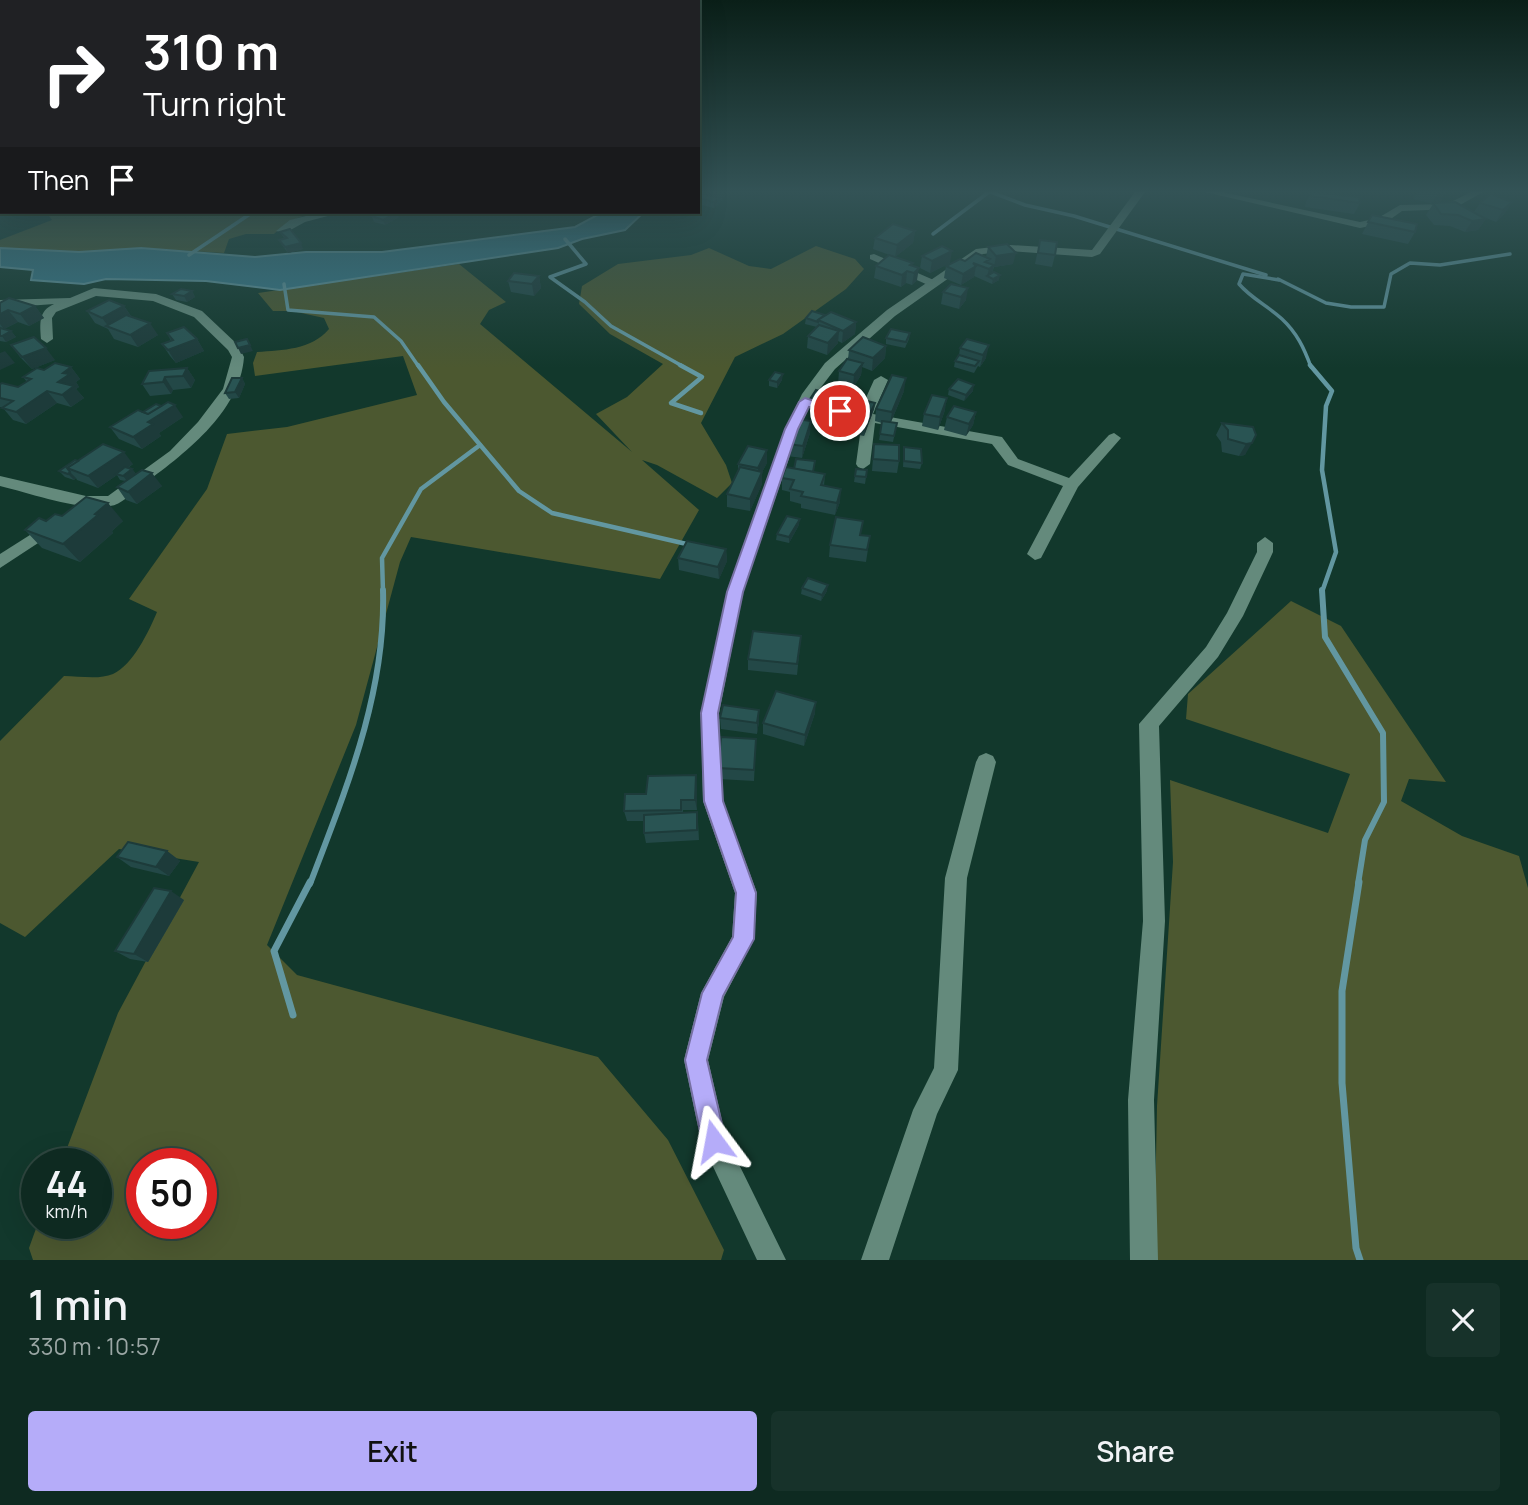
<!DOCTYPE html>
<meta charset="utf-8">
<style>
body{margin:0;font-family:Manrope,sans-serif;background:#17322a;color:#f1f3f6;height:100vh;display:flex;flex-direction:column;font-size:26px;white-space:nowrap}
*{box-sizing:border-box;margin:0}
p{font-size:23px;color:#9ba7a5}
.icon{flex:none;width:38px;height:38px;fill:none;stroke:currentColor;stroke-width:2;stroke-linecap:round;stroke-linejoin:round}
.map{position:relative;height:1260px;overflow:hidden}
.drawer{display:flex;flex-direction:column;background:#0e2a21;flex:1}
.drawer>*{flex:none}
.guide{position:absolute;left:0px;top:0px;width:700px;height:214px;box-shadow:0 7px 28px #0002,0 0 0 2px #2e463f;background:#202124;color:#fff;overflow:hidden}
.speed{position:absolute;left:21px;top:1148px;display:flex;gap:14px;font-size:35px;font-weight:700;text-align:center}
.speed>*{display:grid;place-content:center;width:91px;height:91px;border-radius:50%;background:#0e2a21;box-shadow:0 7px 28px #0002,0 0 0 2px #2e463f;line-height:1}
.speed small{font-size:18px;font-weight:400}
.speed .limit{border:10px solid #d22;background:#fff;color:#111}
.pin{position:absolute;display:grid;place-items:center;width:60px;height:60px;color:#fff;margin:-30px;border:4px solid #fff;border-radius:50%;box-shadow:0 2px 7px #0007}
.me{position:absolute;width:77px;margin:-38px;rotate:347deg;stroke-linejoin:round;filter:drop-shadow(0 0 5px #0008)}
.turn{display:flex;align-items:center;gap:24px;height:147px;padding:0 28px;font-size:32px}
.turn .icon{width:91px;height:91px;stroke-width:2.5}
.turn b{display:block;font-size:49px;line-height:60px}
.then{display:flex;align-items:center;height:66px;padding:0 28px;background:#0003;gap:14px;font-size:26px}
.round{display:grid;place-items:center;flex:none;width:74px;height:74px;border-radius:7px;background:#17322a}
.headline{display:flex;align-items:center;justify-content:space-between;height:119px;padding:0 28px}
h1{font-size:42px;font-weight:600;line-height:52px}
.cta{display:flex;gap:14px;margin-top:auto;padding:14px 28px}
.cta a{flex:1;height:80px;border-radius:7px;background:#b5acf9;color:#111;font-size:28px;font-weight:600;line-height:80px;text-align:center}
.cta a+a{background:#17322a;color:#f1f3f6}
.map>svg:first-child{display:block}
</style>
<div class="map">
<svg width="1528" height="1260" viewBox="0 0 1528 1260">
<rect width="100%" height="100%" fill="#12382c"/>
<g fill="#4c5830" fill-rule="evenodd">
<path d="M57,212H324C304,214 289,219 274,234H246L229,239L224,253L141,248L79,252L0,248V240L52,220L49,216Z"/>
<path d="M816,246L855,259L864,269L846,289L783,334L735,357L701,423L726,465L732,483L717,498L657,465L642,460L699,510L660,579L411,537L400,562L356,725L267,945L297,975L598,1057L668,1140L724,1250L721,1260H33L29,1248L38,1223H96V1164H61L118,1013L199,862L119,849L25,937L0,923V741L64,676C79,676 99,680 113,674C133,665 149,631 157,612L129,599L207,489L227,434L287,427L417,395L403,356L255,376L253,363L257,352C283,350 311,350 329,329L324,318L292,311H273L258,293L459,264L506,302L489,310L480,324L632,452L596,414L627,397L663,364L610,334L579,304L582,286L618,264L691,255L709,248L749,266L771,269ZM142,1164H201V1223H142Z"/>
<polygon points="1291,601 1341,626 1446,782 1409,779 1401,801 1462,836 1519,856 1528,888 1528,1260 1154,1260 1157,1106 1173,862 1170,780 1328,833 1350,774 1186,719 1188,694"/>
</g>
<polygon fill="#397b8d" stroke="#6297a1" stroke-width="2" points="603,212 644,212 625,230 582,239 558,248 280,290 206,281 106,279 84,284 31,280 33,270 0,267 0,248 79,252 141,248 255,257 306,252 382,252 575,227"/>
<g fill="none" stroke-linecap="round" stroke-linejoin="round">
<g stroke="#6297a1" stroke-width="3.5">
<polyline points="991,192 1025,205 1074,216 1266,275"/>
<polyline points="933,234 989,192"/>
<polyline points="565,239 586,264 550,277 585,302 611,326 684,367"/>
<polyline points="189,255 253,212"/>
<polyline points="1278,279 1326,303 1351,307 1384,307 1391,274 1410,263 1440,265 1510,254"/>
<path d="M1279,280L1243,274L1239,284C1252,299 1268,306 1282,319C1297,333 1304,348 1311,367"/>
<polyline points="284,284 288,310 374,317 401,341 419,367"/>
</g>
<g stroke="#6297a1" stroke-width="4.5">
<polyline points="418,365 444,402 519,491 552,513 691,545"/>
<polyline points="680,365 702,377 671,403 701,413"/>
<polyline points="1310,365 1332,391 1326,406 1322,470 1336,552 1322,592"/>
<polyline points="383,592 382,558 421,489 480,445"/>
</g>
<g stroke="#6297a1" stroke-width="6">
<polyline points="1322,590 1325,637 1383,733 1384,802 1365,840 1358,884"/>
<path d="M310,884C346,789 386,694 383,590"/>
</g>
<g stroke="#6297a1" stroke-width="7">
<polyline points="1359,882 1342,991 1342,1083 1356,1248 1360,1260"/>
<polyline points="293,1015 274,951 310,882"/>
</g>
<g fill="#648a7c" fill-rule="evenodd">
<polygon points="1205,192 1222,192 1360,222 1378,218 1400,205 1447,204 1471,192 1483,192 1453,209 1402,211 1385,223 1360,228"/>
<polygon points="322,212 343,212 305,222 285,233 276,231 290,220"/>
<polygon points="874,254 936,281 938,283 928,285 870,259 870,255"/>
<path d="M94,288L156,294L202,311L238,345L244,357C240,413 183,455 141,486C132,493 121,505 110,506C74,510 34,494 0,486V476L86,496H108L170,451L198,422L223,389L232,357L228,350L194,317L153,301L96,296L56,312L52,318L53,339L47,343L41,339C40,324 38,311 54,304L0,308V300L70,298Z"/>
<polygon points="881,376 888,380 873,414 1002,437 1018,459 1069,478 1109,435 1114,433 1121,438 1078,487 1041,558 1035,560 1027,554 1063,486 1008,465 992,444 875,423 870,464 863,469 858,467 856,464 862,420 835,415 798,402 805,398 860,411 874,380"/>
<polygon points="52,521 58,522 60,526 58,530 0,568 0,554"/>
<polygon points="1265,537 1273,543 1273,552 1243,616 1218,657 1159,726 1165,921 1154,1100 1158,1260 1130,1260 1128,1100 1143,921 1139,724 1206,647 1227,613 1257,552 1257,543"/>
<polygon points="986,753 993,756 996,762 967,878 958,1070 937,1114 889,1260 861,1260 913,1110 934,1068 945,878 976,762 979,756"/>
</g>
<polygon fill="#648a7c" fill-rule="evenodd" points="1135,192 1145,192 1100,254 1092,257 1010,251 983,254 895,316 835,369 815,395 799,429 743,592 719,713 723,801 757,893 754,939 724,997 708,1060 726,1138 786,1260 757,1260 701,1141 684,1060 701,993 732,937 735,893 703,801 701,713 727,592 785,429 802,394 825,363 887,310 976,249 1010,245 1092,250"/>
</g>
<g fill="#234847">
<polygon points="1311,192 1360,203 1354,214 1305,207 1306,202"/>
<polygon points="1417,192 1446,192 1440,202 1435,203 1474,212 1480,203 1512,202 1504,214 1496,222 1486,218 1478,230 1465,232 1450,226 1434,225 1426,215 1433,204 1413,199"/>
<polygon points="706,193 727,193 722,201 720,200 720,203 714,208 698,204 698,196 706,195"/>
<polygon points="1372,215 1415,232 1408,244 1362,234"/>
<polygon points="372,216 399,217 385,225 374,222"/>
<polygon points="915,231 913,243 895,257 873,249 875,238"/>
<polygon points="280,232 303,249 288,253 282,245 279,240 284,238"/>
<polygon points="1040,240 1055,255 1052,267 1035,264"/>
<polygon points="988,247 1013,264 994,267 992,273 999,280 992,284 974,276 974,277 961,285 944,278 946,266 965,261 986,257"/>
<polygon points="922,256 950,263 930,273 920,268"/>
<polygon points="876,266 913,266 917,280 912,285 906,283 901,287 874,278"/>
<polygon points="539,276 541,288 534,296 511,292 508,281"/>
<polygon points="951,284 966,300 959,309 941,304 943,292"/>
<polygon points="192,291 195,297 187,302 176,300 172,294"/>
<polygon points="0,303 35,306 44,318 29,326 18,322 4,329 0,328"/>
<polygon points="124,306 131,316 158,335 138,347 114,339 108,329 95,323 87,311"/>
<polygon points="825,315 856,322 855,334 842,343 838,341 838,343 827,355 807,348 808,336 817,327 805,324 806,318"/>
<polygon points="0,329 11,331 16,337 6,342 0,341"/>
<polygon points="167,333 197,339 204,351 176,363 170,356 162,344 171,341"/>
<polygon points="910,333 909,339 905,348 886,344 886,338"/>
<polygon points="967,339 986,358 980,367 978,366 974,373 954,367 955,361 959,355 960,348"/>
<polygon points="11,345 55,360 32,369 20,357"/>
<polygon points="886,346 885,358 872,371 862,367 861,375 853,388 838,384 839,371 848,359 849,350"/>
<polygon points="71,367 80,379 76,382 79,387 76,389 84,398 71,407 57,403 26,424 13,420 3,408 0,407 0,384 18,387 27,382 23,377 44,370"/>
<polygon points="187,368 195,380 191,388 173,390 171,394 150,396 142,384"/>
<polygon points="242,378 245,384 239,398 229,399 225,393"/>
<polygon points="769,380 782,380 777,388 769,386"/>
<polygon points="949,389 973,391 964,401 948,395"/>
<polygon points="904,391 891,422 897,423 893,442 879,440 882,423 875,421 876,409"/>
<polygon points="828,396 855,404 852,408 854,408 855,406 875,403 874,409 864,436 842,432 843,420 845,415 826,409 827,400 822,408 810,405 810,399"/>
<polygon points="945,410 938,430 922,426 924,414"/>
<polygon points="143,412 183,417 159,433 161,436 142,449 119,439 110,427"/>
<polygon points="976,412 973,425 966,436 944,430 947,417"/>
<polygon points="1222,423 1253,427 1245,455 1239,456 1222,452 1221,442 1216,435"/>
<polygon points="810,433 802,458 787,456 787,444"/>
<polygon points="874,444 899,461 897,473 872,471"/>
<polygon points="904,447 922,463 920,469 903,467"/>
<polygon points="78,461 133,464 128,468 132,469 136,474 162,486 137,504 126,500 117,487 125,481 120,480 117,475 98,488 77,480 76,478 74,480 65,477 59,471"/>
<polygon points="767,463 762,472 762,484 750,511 727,507 727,494 738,470 738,464"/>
<polygon points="856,469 867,470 865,484 854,482"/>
<polygon points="814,472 825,474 824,486 840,502 835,515 801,508 801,504 790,501 790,492 782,490 782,478"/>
<polygon points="62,516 123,521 112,531 113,533 80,562 42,548 25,530"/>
<polygon points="799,525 789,543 776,540 777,534"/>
<polygon points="861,535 870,536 866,562 829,557 830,545"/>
<polygon points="726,549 727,561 719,579 679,570 678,558"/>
<polygon points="802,588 827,591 821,601 801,594"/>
<polygon points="801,636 797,675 748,670 748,659"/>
<polygon points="759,710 759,721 757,734 721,729 720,718"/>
<polygon points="815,713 804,746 763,734 763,723"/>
<polygon points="756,739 754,781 719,779 718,768"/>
<polygon points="697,786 697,810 683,810 683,813 698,822 699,840 646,843 644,833 644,821 627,821 624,811 646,794"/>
<polygon points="167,851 180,861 169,876 131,867 117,857"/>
<polygon points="184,900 148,962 130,959 115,951"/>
</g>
<g fill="#1d3b3a">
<polygon points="724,192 727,192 727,193 722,201 722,195"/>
<polygon points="1443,192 1446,192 1440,202 1431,205 1438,193"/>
<polygon points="720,198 720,203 714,208 714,202"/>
<polygon points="1512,202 1504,214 1496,222 1503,210"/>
<polygon points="0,204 2,206 2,212 6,212 7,213 0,216"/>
<polygon points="397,212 399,217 385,225 383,220"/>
<polygon points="1486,219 1478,230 1465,232 1472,221"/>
<polygon points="915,231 913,243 895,257 897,245"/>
<polygon points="301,243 303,249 288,253 285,247"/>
<polygon points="952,251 950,263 930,273 932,261"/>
<polygon points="1016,253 1013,264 994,267 996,256"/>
<polygon points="994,265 991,277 987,276 989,269"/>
<polygon points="976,266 974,277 961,285 963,274"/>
<polygon points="919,268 917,280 912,285 914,273"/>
<polygon points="907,271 906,283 901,287 902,275"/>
<polygon points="1000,275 999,280 992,284 993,279"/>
<polygon points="539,276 541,288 534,296 532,284"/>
<polygon points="968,288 966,300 959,309 961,297"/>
<polygon points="192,291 195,297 187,302 184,296"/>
<polygon points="35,306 44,318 29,326 20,314"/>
<polygon points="124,306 132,318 113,328 109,327 102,318"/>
<polygon points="8,310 18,322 4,329 0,324 0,314"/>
<polygon points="856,322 855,334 842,343 843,331"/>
<polygon points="150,323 158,335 138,347 130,335"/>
<polygon points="11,331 16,337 6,342 2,336"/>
<polygon points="839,331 838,343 827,355 828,343"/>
<polygon points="197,339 204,351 176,363 168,350"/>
<polygon points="247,339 253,351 241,354 238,348"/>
<polygon points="989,345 986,358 980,367 983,355"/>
<polygon points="886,346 885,358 872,371 873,358"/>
<polygon points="46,348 55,360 32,369 22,357"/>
<polygon points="5,351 15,363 0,370 0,353"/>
<polygon points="863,363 861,375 853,388 854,375"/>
<polygon points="71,367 80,379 76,382 79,387 76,389 84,398 71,407 62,395 58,382 63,373"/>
<polygon points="187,368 195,380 191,388 183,376"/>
<polygon points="783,374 782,380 777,388 777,382"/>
<polygon points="165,377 173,390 171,394 163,382"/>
<polygon points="242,378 245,384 239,398 235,392"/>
<polygon points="906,378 904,391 890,424 892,412"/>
<polygon points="974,385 973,391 964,401 966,395"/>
<polygon points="47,391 57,403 26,424 16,412"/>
<polygon points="856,392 855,404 847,415 849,403"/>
<polygon points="828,393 827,400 822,408 822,402"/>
<polygon points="947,398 945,410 938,430 940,417"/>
<polygon points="875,403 874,409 864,436 866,424 870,411"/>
<polygon points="175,405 183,417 159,433 161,436 142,449 133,437 148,422"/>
<polygon points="976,412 973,425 966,436 969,424"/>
<polygon points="811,421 810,433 802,458 803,446"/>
<polygon points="1252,443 1245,455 1239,456 1246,444"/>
<polygon points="767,450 767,463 762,472 762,484 750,511 750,499 758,481 758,468"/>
<polygon points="124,452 133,464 118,474 116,474 117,475 98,488 88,476"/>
<polygon points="132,469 137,475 128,482 123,476"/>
<polygon points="70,472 76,478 74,480 68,474"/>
<polygon points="152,473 162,486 137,504 128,492"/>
<polygon points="841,489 840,502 835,515 837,503"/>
<polygon points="108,503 123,521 112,531 113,533 80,562 63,544"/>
<polygon points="800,519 799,525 789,543 789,537"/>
<polygon points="726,549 727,561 719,579 718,567"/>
<polygon points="828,585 827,591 821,601 822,595"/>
<polygon points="816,702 815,713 804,746 805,735"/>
<polygon points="759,710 759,721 757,734 757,723"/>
<polygon points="696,775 697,786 697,810 695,800"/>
<polygon points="167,851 180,861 169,876 156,867"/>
<polygon points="171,891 184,900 148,962 134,954"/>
</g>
<g fill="#295453" stroke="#1d3b3a" stroke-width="2">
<polygon points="707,192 724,192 722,195 706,193"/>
<polygon points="1311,192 1359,197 1360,203 1310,196"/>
<polygon points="701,193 720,198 714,202 698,198 698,196"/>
<polygon points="1491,194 1512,202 1503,210 1480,203"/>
<polygon points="1455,202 1486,219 1472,221 1458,215 1441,214 1433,203"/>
<polygon points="380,212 397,212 383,220 372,216"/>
<polygon points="1372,215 1417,224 1415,232 1368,222"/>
<polygon points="893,224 915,231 897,245 875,238"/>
<polygon points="290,229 301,243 285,247 279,240 287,238 280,232"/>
<polygon points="1040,240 1057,242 1055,255 1038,253"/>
<polygon points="1007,244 1016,253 996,256 988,247"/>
<polygon points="942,246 952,251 932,261 922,256"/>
<polygon points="976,253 990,259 985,262 994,265 989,269 973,263 976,266 963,274 946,266 960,259 965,261"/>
<polygon points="889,255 913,263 910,265 919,268 914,273 907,271 902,275 876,266"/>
<polygon points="994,272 1000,275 993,279 987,276"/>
<polygon points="514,273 539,276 532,284 508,281"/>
<polygon points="951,284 968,288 961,297 943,292"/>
<polygon points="181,289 192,291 184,296 172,294"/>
<polygon points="9,298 35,306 20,314 8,310 0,314 0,303"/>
<polygon points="109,300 124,306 102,318 87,311"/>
<polygon points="812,311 825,315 818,320 818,322 806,318"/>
<polygon points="831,312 856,322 843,331 818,320"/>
<polygon points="126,315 150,323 130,335 106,326"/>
<polygon points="819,325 839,331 828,343 808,336"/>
<polygon points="184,327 197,339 168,350 162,344 173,340 167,333"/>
<polygon points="0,328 11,331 2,336 0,336"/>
<polygon points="891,329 910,333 906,342 886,338"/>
<polygon points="34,337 46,348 22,357 11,345"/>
<polygon points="863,337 886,346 873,358 849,350"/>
<polygon points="247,339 250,345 238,348 235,342"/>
<polygon points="967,339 989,345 983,355 960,348"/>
<polygon points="959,355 979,361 975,366 955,361"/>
<polygon points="847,359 863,363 854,375 839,371"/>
<polygon points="55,363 71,367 63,373 70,374 58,382 74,386 62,395 47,391 16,412 2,408 13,401 0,398 0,384 2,383 18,387 31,379 23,377 37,368 44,370"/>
<polygon points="187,368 183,376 165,377 163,382 142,384 149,371"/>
<polygon points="775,372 783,374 777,382 769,380"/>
<polygon points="892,375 906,378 892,412 876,409"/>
<polygon points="232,378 242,378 235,392 225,393"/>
<polygon points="958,379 974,385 966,395 949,389"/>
<polygon points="835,386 856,392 849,403 827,397"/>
<polygon points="816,390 828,393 822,402 810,399"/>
<polygon points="932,395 947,398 940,417 924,414"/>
<polygon points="859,399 875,403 870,414 870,411 858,409 859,407 855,406"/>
<polygon points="168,402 175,405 148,422 153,424 133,437 110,427 138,410 148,414"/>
<polygon points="156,404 161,406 148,414 143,412"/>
<polygon points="954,406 976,412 969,424 947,417"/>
<polygon points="848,407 870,411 866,424 843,420"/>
<polygon points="796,419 811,421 803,446 787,444"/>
<polygon points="882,421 897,423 894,436 880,434"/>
<polygon points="1222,423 1253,427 1256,435 1252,443 1246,444 1228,439 1228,430"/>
<polygon points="103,444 124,452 88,476 67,468"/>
<polygon points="874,444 899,445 899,461 873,459"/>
<polygon points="748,446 767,450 758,468 738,464"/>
<polygon points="904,447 921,449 922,463 904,461"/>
<polygon points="796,459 815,461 813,472 794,469"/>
<polygon points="75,460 78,461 67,468 70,472 68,474 59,471"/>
<polygon points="125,467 132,469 123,476 116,474"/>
<polygon points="740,467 762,472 750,499 727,494"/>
<polygon points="786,467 825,474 821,485 841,489 837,503 801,496 803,492 790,489 794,480 782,478"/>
<polygon points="856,469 867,470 866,477 855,476"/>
<polygon points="142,470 152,473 128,492 117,487"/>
<polygon points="86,497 108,503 95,514 98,515 63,544 25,530 39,518 46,521 55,514 62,516"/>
<polygon points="787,516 800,519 789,537 777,534"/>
<polygon points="836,517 863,521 860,535 870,536 867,550 830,545"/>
<polygon points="687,541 726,549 718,567 678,558"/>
<polygon points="808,578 828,585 822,595 802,588"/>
<polygon points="753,631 801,636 797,664 748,659"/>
<polygon points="776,691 816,702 805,735 763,723"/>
<polygon points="723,705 759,710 757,723 720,718"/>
<polygon points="721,737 756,739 754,770 718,768"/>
<polygon points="696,775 695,800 681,800 681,810 624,811 625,794 646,794 648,776"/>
<polygon points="697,812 697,830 644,833 644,815"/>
<polygon points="128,842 167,851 156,867 117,857"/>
<polygon points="154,888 171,891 134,954 115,951"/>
</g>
<linearGradient id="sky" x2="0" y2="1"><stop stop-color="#0a1f18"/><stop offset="0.52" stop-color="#335356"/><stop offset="1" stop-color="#335356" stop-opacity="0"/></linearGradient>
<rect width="1528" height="368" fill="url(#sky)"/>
<polygon fill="#b5acf9" stroke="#7670a2" stroke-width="2" points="805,398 847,411 840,415 809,407 798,429 743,592 718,713 723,801 756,893 754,939 723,996 707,1060 726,1141 723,1149 714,1153 706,1149 702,1141 685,1060 702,993 733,937 736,893 704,801 701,713 727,592 785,429 799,402"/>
</svg>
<div class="speed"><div>44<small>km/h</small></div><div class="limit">50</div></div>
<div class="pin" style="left:840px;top:411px;background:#d93025"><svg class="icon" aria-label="arrive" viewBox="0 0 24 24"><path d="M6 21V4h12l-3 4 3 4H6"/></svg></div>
<svg class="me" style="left:714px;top:1141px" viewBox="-20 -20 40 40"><path d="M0-17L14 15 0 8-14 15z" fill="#b5acf9" stroke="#fff" stroke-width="4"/></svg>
<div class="guide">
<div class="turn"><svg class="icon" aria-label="right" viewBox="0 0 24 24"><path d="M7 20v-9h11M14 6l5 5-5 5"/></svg><div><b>310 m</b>Turn right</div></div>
<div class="then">Then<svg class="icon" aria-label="arrive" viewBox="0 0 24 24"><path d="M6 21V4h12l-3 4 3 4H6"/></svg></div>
</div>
</div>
<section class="drawer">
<div class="headline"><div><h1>1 min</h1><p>330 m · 10:57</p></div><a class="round"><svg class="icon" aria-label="close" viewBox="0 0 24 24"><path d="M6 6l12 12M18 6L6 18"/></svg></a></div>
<div class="cta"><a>Exit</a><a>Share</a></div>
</section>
